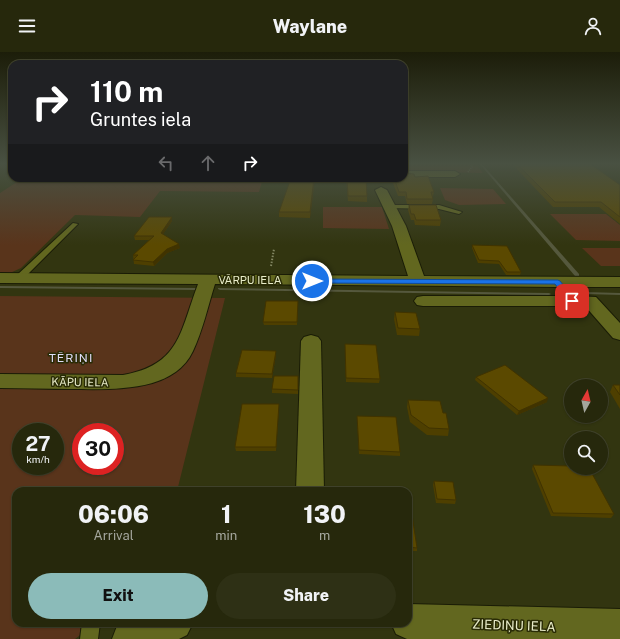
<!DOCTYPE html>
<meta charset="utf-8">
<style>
body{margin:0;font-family:"Public Sans",sans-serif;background:#2e3015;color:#f1f3f6;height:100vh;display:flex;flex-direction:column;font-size:15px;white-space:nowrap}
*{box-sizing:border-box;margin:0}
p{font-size:13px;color:#a4a69d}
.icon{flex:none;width:22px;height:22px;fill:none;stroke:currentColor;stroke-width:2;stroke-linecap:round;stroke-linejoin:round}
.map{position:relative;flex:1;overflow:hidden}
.details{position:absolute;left:12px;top:435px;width:400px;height:140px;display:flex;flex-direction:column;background:#26280c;border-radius:12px;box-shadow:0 1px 3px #0004,0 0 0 1px #42442d}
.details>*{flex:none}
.hud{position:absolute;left:8px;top:8px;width:400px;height:122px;border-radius:12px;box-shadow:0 1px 3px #0004,0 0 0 1px #42442d;background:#202124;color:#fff;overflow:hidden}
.needle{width:26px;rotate:8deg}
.tools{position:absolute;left:564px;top:327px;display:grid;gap:8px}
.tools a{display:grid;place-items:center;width:44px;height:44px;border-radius:50%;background:#26280c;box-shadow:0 1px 3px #0004,0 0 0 1px #42442d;font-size:20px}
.speed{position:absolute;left:12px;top:371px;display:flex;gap:8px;font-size:20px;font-weight:700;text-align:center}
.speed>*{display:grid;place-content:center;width:52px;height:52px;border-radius:50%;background:#26280c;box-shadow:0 1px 3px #0004,0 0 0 1px #42442d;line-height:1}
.speed small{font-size:10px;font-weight:400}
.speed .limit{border:6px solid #d22;background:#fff;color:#111}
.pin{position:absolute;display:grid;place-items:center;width:34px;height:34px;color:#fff;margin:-17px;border-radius:8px;box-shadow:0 2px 6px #0006}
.me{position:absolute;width:44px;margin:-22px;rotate:90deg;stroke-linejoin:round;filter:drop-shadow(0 0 3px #0008)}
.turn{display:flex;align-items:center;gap:14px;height:84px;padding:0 16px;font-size:18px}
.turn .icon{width:52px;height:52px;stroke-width:2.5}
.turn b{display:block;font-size:28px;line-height:34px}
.lanes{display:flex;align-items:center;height:38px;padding:0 16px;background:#0003;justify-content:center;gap:20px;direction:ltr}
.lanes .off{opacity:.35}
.eta{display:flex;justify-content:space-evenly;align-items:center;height:68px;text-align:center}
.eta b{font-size:24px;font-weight:800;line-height:28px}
.button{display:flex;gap:8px;margin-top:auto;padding:8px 16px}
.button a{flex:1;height:46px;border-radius:24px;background:#8bbbb9;color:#111;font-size:16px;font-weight:800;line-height:46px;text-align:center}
.button a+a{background:#2e3015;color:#f1f3f6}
header{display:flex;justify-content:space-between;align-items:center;height:52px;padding:0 16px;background:#26280c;font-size:18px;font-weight:800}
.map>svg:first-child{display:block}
</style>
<header><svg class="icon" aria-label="menu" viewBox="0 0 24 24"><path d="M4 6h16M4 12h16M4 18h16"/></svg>Waylane<svg class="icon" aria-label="person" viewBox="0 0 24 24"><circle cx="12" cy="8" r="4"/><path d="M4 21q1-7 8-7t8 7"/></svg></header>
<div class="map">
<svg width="620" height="587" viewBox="0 0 620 587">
<rect width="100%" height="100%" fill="#323510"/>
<g fill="#59341b" fill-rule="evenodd">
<polygon points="404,111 475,111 483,121 404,119"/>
<polygon points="23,126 263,126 259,140 160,139 140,165 75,163 21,216 10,221 0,221 0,141"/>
<polygon points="440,136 493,137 506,152 459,153 445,148"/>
<polygon points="323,155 382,155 389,177 323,176"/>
<polygon points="550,162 606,162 620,173 620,189 576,188"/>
<polygon points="582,196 620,196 620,214 601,214"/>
<path d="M0,244L225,246L177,439H16V571H96L75,587H0ZM21,380H55V414H21ZM81,380H115V414H81Z"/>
</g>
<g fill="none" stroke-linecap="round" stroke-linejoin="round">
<g fill="#55583d" fill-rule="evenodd">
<polygon points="479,111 481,111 579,222 579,224 575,224"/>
<polygon points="0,234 195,236 197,237 195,238 0,236"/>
<polygon points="218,236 549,241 551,242 549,243 220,238 218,237"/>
<polygon points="584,240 620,241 620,243 586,242 584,242"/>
</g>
<g stroke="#1a1c06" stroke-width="2">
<g id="service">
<polygon points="390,153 439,153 462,160 459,162 439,157 388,156 388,154"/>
<polygon points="73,171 78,172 22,228 16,228 16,224"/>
<polygon points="82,571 100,571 98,587 80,587"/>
</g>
</g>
<g stroke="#1a1c06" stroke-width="2">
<g id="minor">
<polygon points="404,119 455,119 460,122 455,125 404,125"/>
<path d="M381,135L387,138L406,174L424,224L620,225V235H570L577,244L596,245L620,271V288L613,286L585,254H423L417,253L414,249L417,245L423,244H559L556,238L558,235L215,232C208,254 203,278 193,299C173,342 109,337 70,337C47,337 23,336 0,336V322L123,323C180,313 180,280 198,232L0,231V221L408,224L392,174L375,138Z"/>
<polygon points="311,283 318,285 321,289 324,439 296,439 301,289 304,285"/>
<polygon points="408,552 620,557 620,587 407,587 396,582 391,571 408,571"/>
<polygon points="125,571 193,571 187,583 179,587 112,587 117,574"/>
</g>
</g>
<polyline stroke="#838763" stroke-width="1.5" stroke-dasharray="1 1" stroke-linecap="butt" points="468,120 472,115 470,111"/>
<polyline stroke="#838763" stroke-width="2" stroke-dasharray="1.5 1.5" stroke-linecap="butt" points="271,214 274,197"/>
<use href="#service" fill="#62671f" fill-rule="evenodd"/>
<use href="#minor" fill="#62671f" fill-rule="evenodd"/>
</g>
<g fill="#4e3f00">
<polygon points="512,111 589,111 620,133 620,172 599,155 553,155 512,112"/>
<polygon points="415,125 434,140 433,144 432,144 433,147 432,152 407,152 405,144 398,144 391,126"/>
<polygon points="315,126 310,166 279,165 279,160"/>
<polygon points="346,126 366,126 367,144 367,150 348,149"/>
<polygon points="409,153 441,168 440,174 415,173 414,168 411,168 408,158"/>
<polygon points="172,165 172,169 163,182 180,196 167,201 154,214 134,212 133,203 149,188 135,188 134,184"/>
<polygon points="472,193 521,220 520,223 506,223 499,212 478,211 472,196"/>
<polygon points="298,249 297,273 264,273 263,270"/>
<polygon points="395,260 420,277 419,284 397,283 394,267"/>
<polygon points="345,296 380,327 379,331 346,330"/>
<polygon points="276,303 272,326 236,325 236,321"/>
<polygon points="298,324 298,342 272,341 272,337"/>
<polygon points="476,325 547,350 517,363 475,328"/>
<polygon points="613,333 620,333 620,357 610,340"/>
<polygon points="408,348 443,361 449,377 448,384 427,383 410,370 407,355"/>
<polygon points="279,352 276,399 236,399 235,395"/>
<polygon points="357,364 400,400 400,404 359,402"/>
<polygon points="533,413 614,462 611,466 551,464 532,417"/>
<polygon points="434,429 456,448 455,452 436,451 433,433"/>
<polygon points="408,449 417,496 417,499 408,499"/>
</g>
<g fill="#403300">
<polygon points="314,126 315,126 310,166 310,160"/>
<polygon points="172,165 172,169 161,185 161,181"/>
<polygon points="179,192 180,196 167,201 154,214 153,210 167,197"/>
<polygon points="276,299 276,303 272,326 272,322"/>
<polygon points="548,346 547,350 517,363 519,359"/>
<polygon points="279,352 279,356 276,399 276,395"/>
</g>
<g fill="#5b4900" stroke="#403300">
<polygon points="516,111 589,111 620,133 620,165 601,150 555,150"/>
<polygon points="404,121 414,122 415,125 428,124 434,140 431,140 433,147 407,147 406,140 399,140 394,126 404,126"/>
<polygon points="291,126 314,126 310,160 279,160"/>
<polygon points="347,126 366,126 367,144 348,144"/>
<polygon points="409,153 436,153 441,168 416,168 414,162 411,162"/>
<polygon points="149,165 172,165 161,181 179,192 167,197 153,210 133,208 138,203 133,203 154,184 134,184"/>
<polygon points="472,193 507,194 521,220 507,220 499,209 479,208"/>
<polygon points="266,249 298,249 297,270 263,270"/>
<polygon points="395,260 416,261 420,277 398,276"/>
<polygon points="345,292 376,293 380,327 346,326"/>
<polygon points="242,298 276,299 272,322 236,321"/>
<polygon points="505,313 548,346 519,359 476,325"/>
<polygon points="274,324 298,324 298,338 272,337"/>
<polygon points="613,333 620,333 620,343"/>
<polygon points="408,348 440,349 443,361 446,361 449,377 429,376 411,363"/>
<polygon points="242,352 279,352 276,395 235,395"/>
<polygon points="357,364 396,365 400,400 359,398"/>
<polygon points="533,413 571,414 571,416 589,416 614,462 553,461"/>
<polygon points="434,429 453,430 456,448 437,447"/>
<polygon points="408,449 410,449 417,496 408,495"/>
</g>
<linearGradient id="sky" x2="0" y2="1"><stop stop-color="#1c1d09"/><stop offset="0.58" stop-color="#495142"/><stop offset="1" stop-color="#495142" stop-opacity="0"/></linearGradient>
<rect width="620" height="193" fill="url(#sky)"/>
<polygon fill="#1a73e8" stroke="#114b97" points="310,227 558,228 560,229 576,249 569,250 555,232 312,231 310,230"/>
<g text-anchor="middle" stroke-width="3" stroke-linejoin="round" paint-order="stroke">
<g font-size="11" fill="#e8ecc9" stroke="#292b05">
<text x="250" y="232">VĀRPU IELA</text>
<text transform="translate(80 330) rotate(1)" y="4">KĀPU IELA</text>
</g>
<g font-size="12" letter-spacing="1" fill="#e0dbf8" stroke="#292b05">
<text x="71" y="310">TĒRIŅI</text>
</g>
<g font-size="13" fill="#e8ecc9" stroke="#292b05">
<text transform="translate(514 573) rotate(2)" y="5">ZIEDIŅU IELA</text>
</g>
</g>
</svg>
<div class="tools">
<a><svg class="needle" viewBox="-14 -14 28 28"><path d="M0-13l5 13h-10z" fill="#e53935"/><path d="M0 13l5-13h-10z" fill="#a4a69d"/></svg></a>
<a><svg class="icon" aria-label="search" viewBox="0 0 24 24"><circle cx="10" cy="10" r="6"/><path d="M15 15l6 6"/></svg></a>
</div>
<div class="speed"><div>27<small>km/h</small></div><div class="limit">30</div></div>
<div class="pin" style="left:572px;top:249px;background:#d93025"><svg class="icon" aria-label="arrive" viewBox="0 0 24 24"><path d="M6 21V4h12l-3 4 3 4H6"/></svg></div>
<svg class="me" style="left:312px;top:229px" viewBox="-20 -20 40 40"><circle r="17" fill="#1a73e8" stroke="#fff" stroke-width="3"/><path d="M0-11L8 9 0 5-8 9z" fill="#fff"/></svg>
<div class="hud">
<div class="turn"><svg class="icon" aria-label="right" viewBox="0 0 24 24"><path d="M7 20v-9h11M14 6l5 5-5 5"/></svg><div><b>110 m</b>Gruntes iela</div></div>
<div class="lanes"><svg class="icon off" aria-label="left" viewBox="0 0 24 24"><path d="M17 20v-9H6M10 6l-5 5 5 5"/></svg><svg class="icon off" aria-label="ahead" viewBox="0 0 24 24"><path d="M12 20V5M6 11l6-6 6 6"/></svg><svg class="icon" aria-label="right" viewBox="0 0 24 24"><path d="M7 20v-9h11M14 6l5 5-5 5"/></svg></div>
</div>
<section class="details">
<div class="eta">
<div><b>06:06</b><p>Arrival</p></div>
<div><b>1</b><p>min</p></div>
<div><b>130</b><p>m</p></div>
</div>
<div class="button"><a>Exit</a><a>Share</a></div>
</section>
</div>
